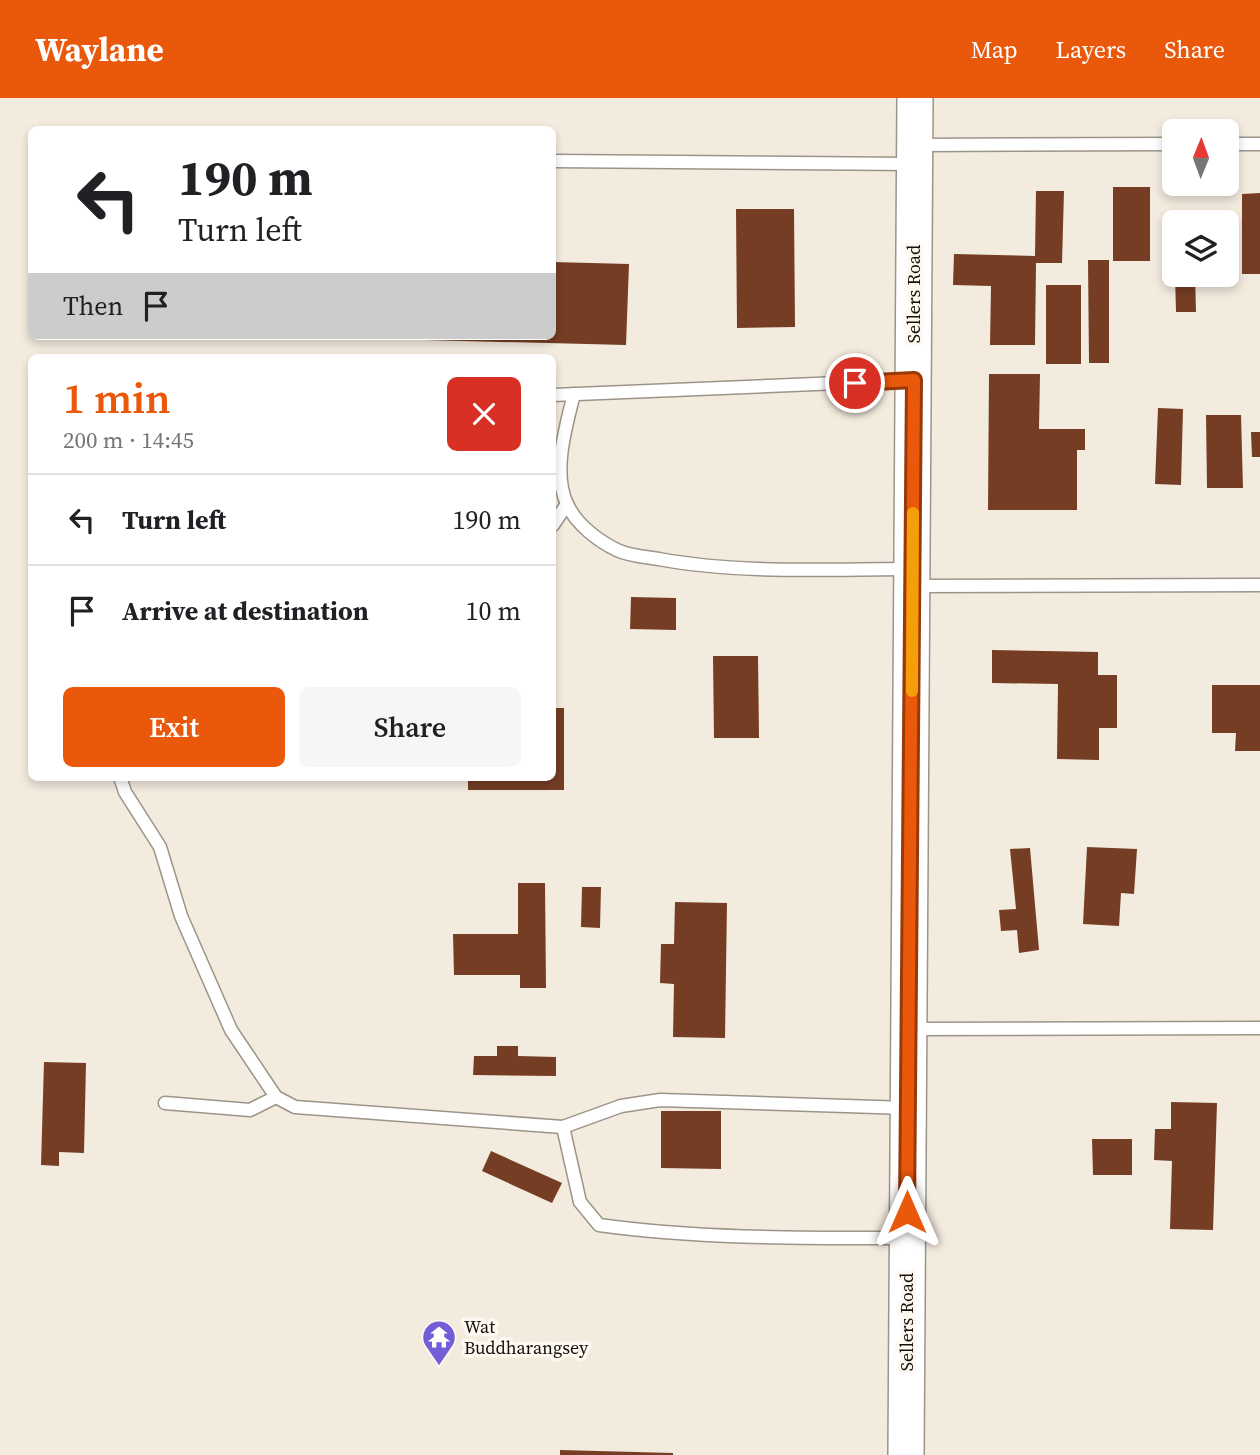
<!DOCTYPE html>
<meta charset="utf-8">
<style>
body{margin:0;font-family:"Source Serif 4",serif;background:#f6f6f6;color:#202124;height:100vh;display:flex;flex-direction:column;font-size:26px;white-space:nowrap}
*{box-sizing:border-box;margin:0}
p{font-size:23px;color:#757577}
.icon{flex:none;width:38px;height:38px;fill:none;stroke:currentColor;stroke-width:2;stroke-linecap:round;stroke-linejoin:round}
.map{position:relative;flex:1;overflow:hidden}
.side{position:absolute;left:28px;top:256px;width:528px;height:427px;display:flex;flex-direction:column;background:#fff;border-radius:10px;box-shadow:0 4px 10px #0003}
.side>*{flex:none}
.hud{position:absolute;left:28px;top:28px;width:528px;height:214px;border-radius:10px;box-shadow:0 4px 10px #0003;background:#fff;color:#202124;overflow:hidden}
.needle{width:46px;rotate:1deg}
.buttons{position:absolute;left:1162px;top:21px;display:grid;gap:14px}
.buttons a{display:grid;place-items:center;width:77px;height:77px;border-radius:10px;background:#fff;box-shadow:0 4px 10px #0003;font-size:35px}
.pin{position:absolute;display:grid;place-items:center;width:60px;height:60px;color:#fff;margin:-30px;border:4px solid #fff;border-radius:50%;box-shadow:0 2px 7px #0007}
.me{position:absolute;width:77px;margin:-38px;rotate:0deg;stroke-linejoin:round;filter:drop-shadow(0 0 5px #0008)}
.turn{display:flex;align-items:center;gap:24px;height:147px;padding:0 35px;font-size:32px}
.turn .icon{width:91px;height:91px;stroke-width:2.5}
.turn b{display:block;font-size:49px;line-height:60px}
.then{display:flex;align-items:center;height:66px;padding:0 35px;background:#0003;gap:14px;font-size:26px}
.round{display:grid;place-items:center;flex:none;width:74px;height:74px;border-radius:10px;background:#f6f6f6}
.summary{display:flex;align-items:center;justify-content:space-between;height:119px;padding:0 35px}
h1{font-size:42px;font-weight:600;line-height:52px;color:#ea580c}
.action{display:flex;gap:14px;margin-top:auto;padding:14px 35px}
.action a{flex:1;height:80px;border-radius:10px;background:#ea580c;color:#fff;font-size:28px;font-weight:600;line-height:80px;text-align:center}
.action a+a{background:#f6f6f6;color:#202124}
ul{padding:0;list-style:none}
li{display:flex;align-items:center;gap:21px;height:91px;padding:0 35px;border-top:2px solid #e0e0e0}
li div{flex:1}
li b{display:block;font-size:26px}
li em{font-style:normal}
header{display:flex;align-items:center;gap:42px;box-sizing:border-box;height:98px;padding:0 35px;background:#ea580c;color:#fff}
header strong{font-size:33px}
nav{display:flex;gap:38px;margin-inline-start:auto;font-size:24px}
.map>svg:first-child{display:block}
</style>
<header>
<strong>Waylane</strong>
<nav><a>Map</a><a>Layers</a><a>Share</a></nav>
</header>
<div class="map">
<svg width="1260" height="1357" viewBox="0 0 1260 1357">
<rect width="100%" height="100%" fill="#f4ebdf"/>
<g fill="#753d24">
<rect x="1113" y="89" width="37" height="74"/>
<polygon points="1036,93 1064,93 1062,165 1036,165 1035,247 990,247 991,188 953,187 954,156 1035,158"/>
<polygon points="1260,95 1260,176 1242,176 1242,96"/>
<polygon points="736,111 794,111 795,229 737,230"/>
<polygon points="1088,162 1109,162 1109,265 1089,265"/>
<polygon points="553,164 629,166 626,247 424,242 424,238 553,238"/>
<polygon points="1175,177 1195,177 1196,214 1176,214"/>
<rect x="1046" y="187" width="35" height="79"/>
<polygon points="989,276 1040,276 1039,331 1085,331 1085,352 1077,352 1077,412 988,412"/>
<polygon points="1158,310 1183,311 1181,387 1155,386"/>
<polygon points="1206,317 1241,317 1243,390 1207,390"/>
<polygon points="1251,334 1260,334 1260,359 1252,359"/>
<polygon points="631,499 676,500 676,532 630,531"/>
<polygon points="992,552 1098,554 1098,577 1117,577 1117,630 1099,630 1099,662 1057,661 1058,586 992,585"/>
<polygon points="713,558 758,558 759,640 714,640"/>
<polygon points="1212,587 1260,587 1260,653 1235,653 1236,635 1212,635"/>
<polygon points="553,610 564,610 564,692 468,692 468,679 553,679"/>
<polygon points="1087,749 1137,751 1134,796 1121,795 1119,828 1083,826"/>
<polygon points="1030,750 1039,852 1019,855 1017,832 1001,833 999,812 1016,811 1010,751"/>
<polygon points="518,785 545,785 546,890 520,890 520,877 454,877 453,836 518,836"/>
<polygon points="582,789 601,789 600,830 581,829"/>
<polygon points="675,804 727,805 725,940 673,939 674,886 660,885 661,846 674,846"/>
<polygon points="497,948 518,948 518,958 556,959 556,978 473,977 474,958 497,958"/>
<polygon points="44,964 86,965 84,1055 59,1054 59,1068 41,1067"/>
<polygon points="1171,1004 1217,1005 1213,1132 1170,1131 1172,1063 1154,1062 1155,1031 1171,1031"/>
<polygon points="661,1013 721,1013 721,1071 661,1070"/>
<polygon points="1092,1041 1132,1041 1132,1077 1093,1077"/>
<polygon points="491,1053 562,1085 552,1105 482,1073"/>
<polygon points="560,1352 673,1355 673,1357 560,1357"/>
</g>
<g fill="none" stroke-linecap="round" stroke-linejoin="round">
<g stroke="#9c9489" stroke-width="15">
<g id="lane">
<polyline points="1227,46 1260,46"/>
<polyline points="918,47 1174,46"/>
<polyline points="553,63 911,66"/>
<path d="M574,296C566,328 552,374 567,406C576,426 598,443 617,452C629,458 646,459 659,461C739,476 827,471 909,471"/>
<polyline points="553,297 910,282"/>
<polyline points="553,427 567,406"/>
<polyline points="914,488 1260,487"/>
<polyline points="120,679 125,694 160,749 181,818 231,932 276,999 295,1009 563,1029 621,1008 660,1002 907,1010"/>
<polyline points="911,931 1260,930"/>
<polyline points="165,1005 250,1012 276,999"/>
<path d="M563,1029L580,1104L599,1127C701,1141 804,1140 907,1140"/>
</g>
</g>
<g stroke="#9c9489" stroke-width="38">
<polyline id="secondary" points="906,1357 915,0"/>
</g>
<use href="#lane" stroke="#fff" stroke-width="12"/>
<use href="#secondary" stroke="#fff" stroke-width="35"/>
</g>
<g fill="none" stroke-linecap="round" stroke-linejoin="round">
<g stroke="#983908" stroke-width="18">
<polyline id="route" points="855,285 914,282 907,1114"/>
</g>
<use href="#route" stroke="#ea580c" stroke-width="12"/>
<polyline stroke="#f59e0b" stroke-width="12" points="912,593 913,415"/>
</g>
<defs>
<g id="temple-pin" transform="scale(1.75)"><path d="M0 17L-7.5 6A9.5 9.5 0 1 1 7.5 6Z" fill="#745ed8" stroke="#fef8f1"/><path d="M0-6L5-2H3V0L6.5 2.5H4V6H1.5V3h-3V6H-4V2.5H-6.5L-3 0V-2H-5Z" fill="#fff"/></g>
</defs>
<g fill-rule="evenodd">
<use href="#temple-pin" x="439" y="1239"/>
</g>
<g text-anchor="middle" stroke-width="7" stroke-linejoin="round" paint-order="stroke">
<g font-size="18" fill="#120f0b" stroke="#fef8f1">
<text transform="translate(914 196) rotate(-90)" y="6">Sellers Road</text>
<text transform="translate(907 1224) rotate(-90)" y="6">Sellers Road</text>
</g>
<g font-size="18" fill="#120f0b" stroke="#fef8f1" text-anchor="start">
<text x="464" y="1235">Wat<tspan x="464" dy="21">Buddharangsey</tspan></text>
</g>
</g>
</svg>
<div class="buttons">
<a><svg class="needle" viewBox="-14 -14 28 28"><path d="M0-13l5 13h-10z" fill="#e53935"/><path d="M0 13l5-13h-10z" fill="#757577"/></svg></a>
<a><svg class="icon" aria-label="layers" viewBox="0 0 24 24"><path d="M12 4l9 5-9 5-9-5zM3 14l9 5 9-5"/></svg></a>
</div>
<div class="pin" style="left:855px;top:285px;background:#d93025"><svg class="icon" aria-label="arrive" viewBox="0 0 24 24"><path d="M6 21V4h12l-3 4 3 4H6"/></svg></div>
<svg class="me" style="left:907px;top:1114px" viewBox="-20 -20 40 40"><path d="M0-17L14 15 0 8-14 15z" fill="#ea580c" stroke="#fff" stroke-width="4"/></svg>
<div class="hud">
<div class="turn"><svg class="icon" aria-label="left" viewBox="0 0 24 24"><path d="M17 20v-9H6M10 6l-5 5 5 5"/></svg><div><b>190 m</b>Turn left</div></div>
<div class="then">Then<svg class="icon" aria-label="arrive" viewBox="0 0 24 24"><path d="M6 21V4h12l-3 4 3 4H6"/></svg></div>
</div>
<section class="side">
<div class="summary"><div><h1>1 min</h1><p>200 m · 14:45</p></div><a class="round" style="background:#d93025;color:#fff"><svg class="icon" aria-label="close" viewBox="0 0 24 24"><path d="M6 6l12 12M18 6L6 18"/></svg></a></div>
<ul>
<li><svg class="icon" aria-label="left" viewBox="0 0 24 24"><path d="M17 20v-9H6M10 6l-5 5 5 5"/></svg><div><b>Turn left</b></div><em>190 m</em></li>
<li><svg class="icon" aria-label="arrive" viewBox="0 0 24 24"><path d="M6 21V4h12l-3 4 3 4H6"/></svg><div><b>Arrive at destination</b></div><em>10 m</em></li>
</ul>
<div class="action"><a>Exit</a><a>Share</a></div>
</section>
</div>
